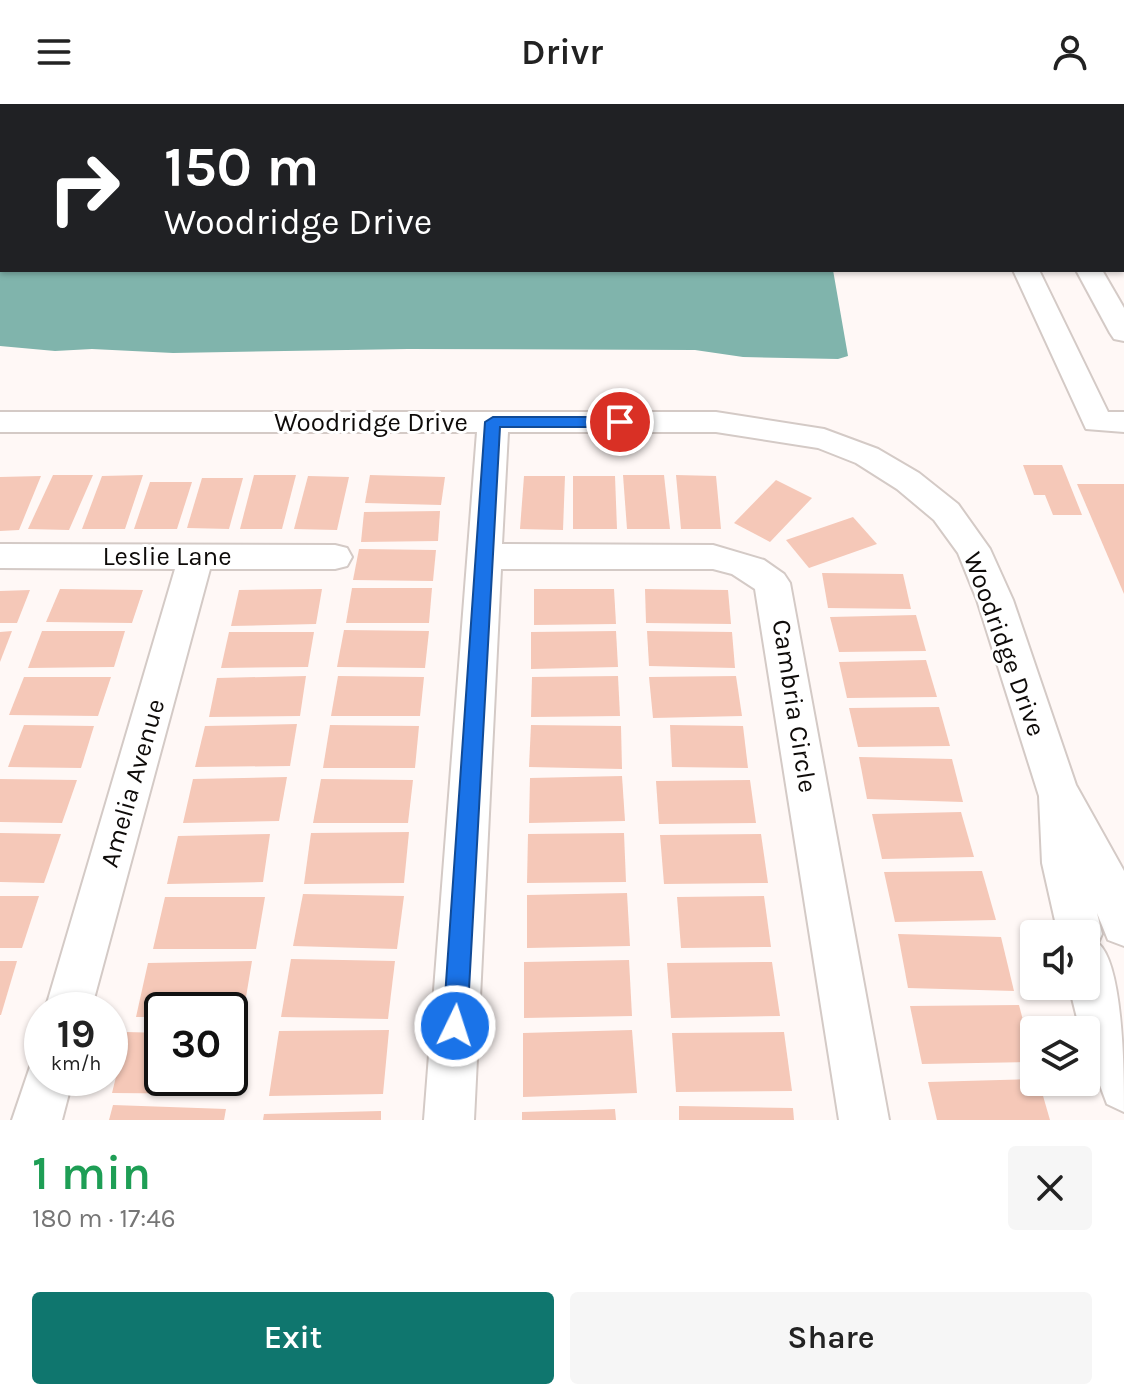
<!DOCTYPE html>
<meta charset="utf-8">
<style>
body{margin:0;font-family:Karla,sans-serif;background:#f6f6f6;color:#222;height:100vh;display:flex;flex-direction:column;font-size:30px;white-space:nowrap}
*{box-sizing:border-box;margin:0}
p{font-size:26px;color:#767676}
.icon{flex:none;width:44px;height:44px;fill:none;stroke:currentColor;stroke-width:2;stroke-linecap:round;stroke-linejoin:round}
.map{position:relative;height:1016px;overflow:hidden}
.sheet{display:flex;flex-direction:column;background:#fff;flex:1}
.sheet>*{flex:none}
.hud{position:absolute;left:0px;top:0px;width:1124px;height:168px;box-shadow:0 2px 6px #0004;background:#202124;color:#fff;overflow:hidden}
.fabs{position:absolute;left:1020px;top:816px;display:grid;gap:16px}
.fabs a{display:grid;place-items:center;width:80px;height:80px;border-radius:8px;background:#fff;box-shadow:0 2px 6px #0004;font-size:40px}
.speed{position:absolute;left:24px;top:888px;display:flex;gap:16px;font-size:40px;font-weight:700;text-align:center}
.speed>*{display:grid;place-content:center;width:104px;height:104px;border-radius:50%;background:#fff;box-shadow:0 2px 6px #0004;line-height:1}
.speed small{font-size:20px;font-weight:400}
.speed .limit{border:4px solid #111;border-radius:12px;background:#fff;color:#111}
.pin{position:absolute;display:grid;place-items:center;width:68px;height:68px;color:#fff;margin:-34px;border:4px solid #fff;border-radius:50%;box-shadow:0 2px 8px #0007}
.me{position:absolute;width:88px;margin:-44px;rotate:4deg;stroke-linejoin:round;filter:drop-shadow(0 0 6px #0008)}
.turn{display:flex;align-items:center;gap:28px;height:168px;padding:0 32px;font-size:36px}
.turn .icon{width:104px;height:104px;stroke-width:2.5}
.turn b{display:block;font-size:56px;line-height:68px}
.round{display:grid;place-items:center;flex:none;width:84px;height:84px;border-radius:8px;background:#f6f6f6}
.head{display:flex;align-items:center;justify-content:space-between;height:136px;padding:0 32px}
h1{font-size:48px;font-weight:600;line-height:60px;color:#1e9e55}
.button{display:flex;gap:16px;margin-top:auto;padding:16px 32px}
.button a{flex:1;height:92px;border-radius:8px;background:#0f766e;color:#fff;font-size:32px;font-weight:600;line-height:92px;text-align:center}
.button a+a{background:#f6f6f6;color:#222}
header{display:flex;justify-content:space-between;align-items:center;height:104px;padding:0 32px;background:#fff;font-size:36px;font-weight:600}
.map>svg:first-child{display:block}
</style>
<header><svg class="icon" aria-label="menu" viewBox="0 0 24 24"><path d="M4 6h16M4 12h16M4 18h16"/></svg>Drivr<svg class="icon" aria-label="person" viewBox="0 0 24 24"><circle cx="12" cy="8" r="4"/><path d="M4 21q1-7 8-7t8 7"/></svg></header>
<div class="map">
<svg width="1124" height="1016" viewBox="0 0 1124 1016">
<rect width="100%" height="100%" fill="#fff8f6"/>
<polygon fill="#80b4ac" points="0,107 2,166 833,166 848,252 838,255 743,253 695,246 408,245 173,249 92,245 55,247 0,242"/>
<g fill="#f5c8b8">
<polygon points="1023,361 1062,361 1082,411 1053,411 1045,391 1034,391"/>
<polygon points="53,371 93,371 69,426 28,425"/>
<polygon points="143,371 125,425 82,425 102,372"/>
<polygon points="254,371 296,371 282,425 240,425"/>
<polygon points="370,371 445,373 441,401 365,399"/>
<polygon points="623,371 664,371 670,425 627,425"/>
<polygon points="676,371 716,372 721,425 681,425"/>
<polygon points="41,372 19,426 0,427 0,373"/>
<polygon points="308,372 349,373 337,426 294,425"/>
<polygon points="524,372 565,372 563,426 520,425"/>
<polygon points="573,372 615,372 617,425 573,425"/>
<polygon points="202,374 243,374 229,425 187,424"/>
<polygon points="776,376 812,394 770,438 734,419"/>
<polygon points="150,378 192,378 177,425 134,425"/>
<polygon points="1077,380 1124,380 1124,490"/>
<polygon points="440,407 438,437 361,438 364,408"/>
<polygon points="853,413 877,440 809,464 786,436"/>
<polygon points="359,445 436,446 433,477 353,476"/>
<polygon points="822,469 903,470 911,505 828,504"/>
<polygon points="352,484 432,484 429,519 346,519"/>
<polygon points="60,485 143,486 132,519 46,518"/>
<polygon points="322,485 316,520 231,522 239,486"/>
<polygon points="534,485 614,485 616,520 534,521"/>
<polygon points="645,485 728,486 731,520 646,519"/>
<polygon points="30,486 17,519 0,519 0,487"/>
<polygon points="916,511 926,547 839,548 830,513"/>
<polygon points="344,526 429,527 425,564 337,563"/>
<polygon points="12,527 0,558 0,528"/>
<polygon points="42,527 125,527 114,563 28,564"/>
<polygon points="616,527 618,563 531,565 531,528"/>
<polygon points="647,527 732,528 735,564 649,562"/>
<polygon points="229,528 314,528 308,563 221,564"/>
<polygon points="926,556 937,593 847,594 839,558"/>
<polygon points="306,572 300,612 209,613 217,574"/>
<polygon points="338,572 424,573 420,612 331,612"/>
<polygon points="618,572 620,612 531,613 532,573"/>
<polygon points="736,572 742,612 653,614 649,573"/>
<polygon points="24,573 111,573 98,612 9,611"/>
<polygon points="939,603 950,642 858,643 849,604"/>
<polygon points="297,620 290,662 195,663 205,622"/>
<polygon points="24,621 94,622 81,664 8,663"/>
<polygon points="330,621 419,622 415,664 323,664"/>
<polygon points="531,621 621,622 622,665 529,663"/>
<polygon points="670,621 743,622 748,664 672,663"/>
<polygon points="859,653 952,655 963,698 867,695"/>
<polygon points="622,672 625,717 529,719 530,674"/>
<polygon points="287,673 279,717 183,719 193,675"/>
<polygon points="0,675 77,676 62,719 0,718"/>
<polygon points="321,675 413,676 408,719 313,719"/>
<polygon points="750,676 756,719 659,720 656,677"/>
<polygon points="961,708 974,753 882,755 872,710"/>
<polygon points="409,728 404,779 304,780 311,729"/>
<polygon points="0,729 61,730 44,779 0,778"/>
<polygon points="624,729 626,778 527,779 528,730"/>
<polygon points="270,730 263,778 167,780 178,732"/>
<polygon points="761,730 768,779 664,780 660,731"/>
<polygon points="982,767 996,816 895,818 884,768"/>
<polygon points="627,789 630,842 527,844 527,791"/>
<polygon points="303,790 404,792 397,845 293,842"/>
<polygon points="0,792 39,792 22,844 0,844"/>
<polygon points="764,792 771,843 681,844 677,793"/>
<polygon points="165,793 265,793 256,845 153,845"/>
<polygon points="898,830 1001,833 1014,887 908,884"/>
<polygon points="291,855 395,857 388,915 281,913"/>
<polygon points="629,856 632,912 524,914 524,858"/>
<polygon points="0,857 17,857 1,911 0,911"/>
<polygon points="252,857 243,911 230,911 230,906 162,906 162,913 136,913 148,859"/>
<polygon points="772,858 780,912 671,914 667,859"/>
<polygon points="1019,901 1034,958 922,960 910,902"/>
<polygon points="389,926 383,990 269,992 279,927"/>
<polygon points="632,926 637,989 523,993 523,929"/>
<polygon points="127,928 162,929 162,974 230,974 227,990 112,989"/>
<polygon points="784,928 792,987 676,988 672,929"/>
<polygon points="230,929 239,929 231,966 230,966"/>
<polygon points="1034,975 1039,978 1050,1016 937,1016 928,978"/>
<polygon points="113,1001 226,1005 224,1016 109,1016"/>
<polygon points="679,1002 793,1004 794,1016 679,1016"/>
<polygon points="615,1005 616,1016 522,1016 522,1008"/>
<polygon points="381,1007 381,1016 263,1016 264,1010"/>
</g>
<g fill="none" stroke-linecap="round" stroke-linejoin="round">
<g stroke="#d4cac6" stroke-width="4">
<g id="minor">
<polygon points="744,0 770,0 743,2"/>
<polygon points="1005,0 1034,0 1035,2 1006,2"/>
<polygon points="1124,0 1124,14 1122,14 1122,2 1115,2"/>
<polygon points="0,1 5,2 2,2 2,15"/>
<rect x="1122" y="116" width="2" height="16"/>
<polygon points="1013,166 1039,166 1108,308 1124,308 1124,328 1086,325"/>
<polygon points="1076,166 1102,166 1124,204 1124,237 1114,235 1110,229"/>
<path d="M0,308H716L824,325L878,345L919,369L958,400L990,445L1013,496L1076,681L1124,767V842L1108,836L1097,809L1102,830L1098,839C1124,861 1124,972 1124,1008L1107,1000L1086,944V926H1080L1069,882H1086V830H1058L1042,759L1039,692L977,496L958,449L934,416L897,385L856,359L818,344L716,328H508L502,440L713,441L764,456L784,470L790,479L889,1016H839L755,485L732,470L713,465H501L474,1016H424L477,328H0Z"/>
<polygon points="0,440 335,441 347,444 352,453 347,462 335,465 210,465 91,906 45,906 175,465 0,464"/>
<polygon points="42,952 42,974 73,974 62,1016 12,1016 32,957"/>
</g>
</g>
<use href="#minor" fill="#fff" fill-rule="evenodd"/>
</g>
<polygon fill="#1a73e8" stroke="#114b97" stroke-width="2" points="493,313 620,313 628,318 620,323 500,323 467,922 463,930 455,934 447,930 443,922 485,318"/>
<g text-anchor="middle" stroke-width="6" stroke-linejoin="round" paint-order="stroke">
<g font-size="26" fill="#0e0b09" stroke="#fff">
<text x="371" y="327">Woodridge Drive</text>
<text x="167" y="461">Leslie Lane</text>
<text transform="translate(1005 540) rotate(70)" y="9">Woodridge Drive</text>
<text transform="translate(795 602) rotate(81)" y="9">Cambria Circle</text>
<text transform="translate(132 679) rotate(-74)" y="9">Amelia Avenue</text>
</g>
</g>
</svg>
<div class="fabs">
<a><svg class="icon" aria-label="sound" viewBox="0 0 24 24"><path d="M4 9h4l5-4v14l-5-4H4zM17 9q2 3 0 6"/></svg></a>
<a><svg class="icon" aria-label="layers" viewBox="0 0 24 24"><path d="M12 4l9 5-9 5-9-5zM3 14l9 5 9-5"/></svg></a>
</div>
<div class="speed"><div>19<small>km/h</small></div><div class="limit">30</div></div>
<div class="pin" style="left:620px;top:318px;background:#d93025"><svg class="icon" aria-label="arrive" viewBox="0 0 24 24"><path d="M6 21V4h12l-3 4 3 4H6"/></svg></div>
<svg class="me" style="left:455px;top:922px" viewBox="-20 -20 40 40"><circle r="17" fill="#1a73e8" stroke="#fff" stroke-width="3"/><path d="M0-11L8 9 0 5-8 9z" fill="#fff"/></svg>
<div class="hud">
<div class="turn"><svg class="icon" aria-label="right" viewBox="0 0 24 24"><path d="M7 20v-9h11M14 6l5 5-5 5"/></svg><div><b>150 m</b>Woodridge Drive</div></div>
</div>
</div>
<section class="sheet">
<div class="head"><div><h1>1 min</h1><p>180 m · 17:46</p></div><a class="round"><svg class="icon" aria-label="close" viewBox="0 0 24 24"><path d="M6 6l12 12M18 6L6 18"/></svg></a></div>
<div class="button"><a>Exit</a><a>Share</a></div>
</section>
